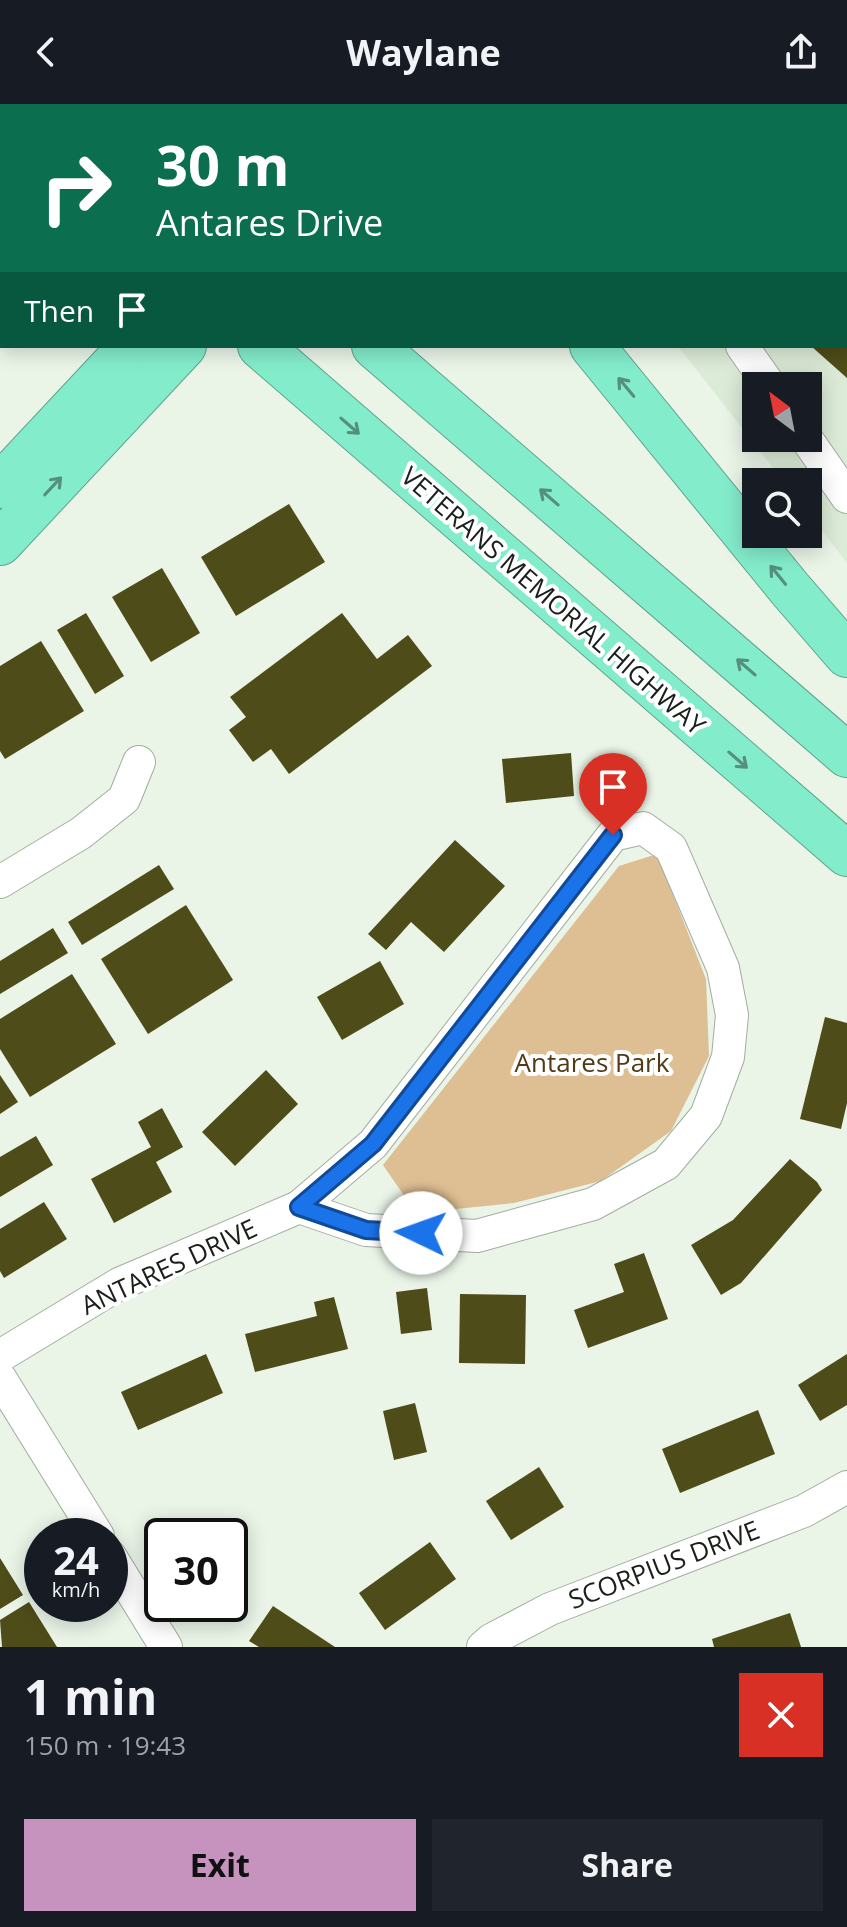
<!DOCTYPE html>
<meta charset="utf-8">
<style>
body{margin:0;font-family:"Open Sans",sans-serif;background:#20242c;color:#f1f3f6;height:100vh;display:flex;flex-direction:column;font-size:30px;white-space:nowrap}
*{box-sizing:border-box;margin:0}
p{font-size:26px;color:#9ea1a6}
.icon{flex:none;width:44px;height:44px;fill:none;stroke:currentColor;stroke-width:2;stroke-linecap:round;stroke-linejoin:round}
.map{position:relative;height:1543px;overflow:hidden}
.drawer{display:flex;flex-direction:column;background:#171b24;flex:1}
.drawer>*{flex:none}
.banner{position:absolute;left:0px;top:0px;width:848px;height:244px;box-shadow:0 4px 20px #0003;background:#0b6e4f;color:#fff;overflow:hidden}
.needle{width:52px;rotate:328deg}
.buttons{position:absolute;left:742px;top:268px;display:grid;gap:16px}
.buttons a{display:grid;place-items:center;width:80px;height:80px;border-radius:0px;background:#171b24;box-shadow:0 4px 20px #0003;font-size:40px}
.speed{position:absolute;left:24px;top:1414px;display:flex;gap:16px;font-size:40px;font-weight:700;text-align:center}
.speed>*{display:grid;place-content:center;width:104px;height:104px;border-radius:50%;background:#171b24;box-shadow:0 4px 20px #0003;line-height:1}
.speed small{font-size:20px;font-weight:400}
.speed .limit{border:4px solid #111;border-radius:12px;background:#fff;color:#111}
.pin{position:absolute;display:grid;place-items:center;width:68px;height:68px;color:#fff;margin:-82px -34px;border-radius:50% 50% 50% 0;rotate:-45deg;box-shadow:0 0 8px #0007}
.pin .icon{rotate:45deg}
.me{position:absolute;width:88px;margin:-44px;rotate:273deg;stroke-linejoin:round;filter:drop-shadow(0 0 6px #0008)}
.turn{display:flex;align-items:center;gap:28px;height:168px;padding:0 24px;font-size:36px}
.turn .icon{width:104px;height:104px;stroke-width:2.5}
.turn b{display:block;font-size:56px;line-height:68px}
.then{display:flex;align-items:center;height:76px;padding:0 24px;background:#0003;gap:16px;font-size:30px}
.round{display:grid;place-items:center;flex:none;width:84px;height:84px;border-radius:0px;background:#20242c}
.overview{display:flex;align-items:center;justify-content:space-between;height:136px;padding:0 24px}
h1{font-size:48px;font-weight:700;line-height:60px}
.button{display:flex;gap:16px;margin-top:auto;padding:16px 24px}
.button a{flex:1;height:92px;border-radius:0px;background:#c693bf;color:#111;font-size:32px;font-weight:700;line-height:92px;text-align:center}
.button a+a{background:#20242c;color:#f1f3f6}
header{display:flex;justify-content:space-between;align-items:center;height:104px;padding:0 24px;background:#171b24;font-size:36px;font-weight:700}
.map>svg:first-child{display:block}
</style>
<header><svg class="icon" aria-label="back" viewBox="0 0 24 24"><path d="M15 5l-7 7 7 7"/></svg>Waylane<svg class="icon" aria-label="share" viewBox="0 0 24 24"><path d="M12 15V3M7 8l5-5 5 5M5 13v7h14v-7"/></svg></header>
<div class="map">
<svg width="847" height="1543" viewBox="0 0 847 1543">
<rect width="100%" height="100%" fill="#eaf4e7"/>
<path fill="#dcebd7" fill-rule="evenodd" d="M846,44L847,45V459L808,409V378H784L678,242H846ZM756,282H808V334H756Z"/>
<polygon fill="#debe93" points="657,750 706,875 709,952 671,1027 601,1077 514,1099 416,1109 383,1061 619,762"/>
<g fill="#4e4c18">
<polygon points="811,242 847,242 847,274"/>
<polygon points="289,400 325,458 236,512 201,453"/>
<polygon points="162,464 200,529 151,558 112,493"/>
<polygon points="86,509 124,572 95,590 57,526"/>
<polygon points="342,509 377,555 408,531 432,562 289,670 271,645 253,658 229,626 246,613 230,593"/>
<polygon points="41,537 84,607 5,655 0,647 0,562"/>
<polygon points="571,649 574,692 506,699 502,655"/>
<polygon points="455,736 505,782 444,848 411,818 386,846 368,830"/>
<polygon points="159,761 174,785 82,841 68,818"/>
<polygon points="186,801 233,876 148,930 101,855"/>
<polygon points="53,824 68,849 0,890 0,857"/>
<polygon points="380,857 404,900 342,936 317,893"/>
<polygon points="72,870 116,940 30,993 0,945 0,915"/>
<polygon points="825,913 847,919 847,999 841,1025 800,1015"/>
<polygon points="266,966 298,1000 235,1062 202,1028"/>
<polygon points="0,971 18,998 0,1010"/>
<polygon points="162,1004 183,1043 156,1058 172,1088 114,1119 91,1075 151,1043 138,1018"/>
<polygon points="36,1032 53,1061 0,1093 0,1053"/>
<polygon points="790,1055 817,1078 822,1086 741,1179 721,1191 691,1141 733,1116"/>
<polygon points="44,1098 67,1135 4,1174 0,1167 0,1125"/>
<polygon points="644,1149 668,1215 588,1244 574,1206 624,1188 614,1160"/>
<polygon points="427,1184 432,1226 401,1230 396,1188"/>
<polygon points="460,1190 526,1191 525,1260 459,1259"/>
<polygon points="334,1193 348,1245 255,1268 245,1230 317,1212 314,1198"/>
<polygon points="206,1250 223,1289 138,1326 121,1288"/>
<polygon points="847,1250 847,1301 820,1317 798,1281"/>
<polygon points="415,1299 427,1348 394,1356 383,1307"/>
<polygon points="758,1306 775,1350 680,1389 662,1345"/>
<polygon points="539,1363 564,1403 511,1436 486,1397"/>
<polygon points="430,1438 456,1475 385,1526 359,1489"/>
<polygon points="0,1454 23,1491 0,1505"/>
<polygon points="29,1498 57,1543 2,1543 0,1516"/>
<polygon points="273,1502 335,1543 259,1543 249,1537"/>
<polygon points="790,1509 801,1543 714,1543 712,1535"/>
</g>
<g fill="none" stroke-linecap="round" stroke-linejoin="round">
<g stroke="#a3ada0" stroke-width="34">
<g id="minor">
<polyline points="846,19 847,18"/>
<polyline points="742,242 770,282"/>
<polyline points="806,334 847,393"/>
<polygon points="643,724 671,744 723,864 732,911 728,953 706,1012 666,1060 593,1100 477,1132 366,1126 299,1103 373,1040 613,731"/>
<polyline points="0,778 81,729 124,695 139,658"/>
<polyline points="0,1252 119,1180 299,1103"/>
<polyline points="0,1274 98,1432"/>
<polyline points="110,1452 166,1543"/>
<polyline points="483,1543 491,1536 550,1505 804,1407 847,1383"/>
</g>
</g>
<g stroke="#5fa48d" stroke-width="46">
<g id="highway">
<polyline points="5,0 7,2"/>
<polyline points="114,0 116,2"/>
<polyline points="346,2 348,0"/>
<polyline points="400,2 401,0"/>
<polyline points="458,2 458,0"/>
<polyline points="0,37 2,39"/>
<polyline points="260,242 847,750"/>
<polyline points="374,242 847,651"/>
<polyline points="592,242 790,485 847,551"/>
<polyline points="0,382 131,242"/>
<polyline points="0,439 184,242"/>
</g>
</g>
<use href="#minor" stroke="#fff" stroke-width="32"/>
<use href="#highway" stroke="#83eccb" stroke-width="44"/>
</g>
<defs><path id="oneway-shaft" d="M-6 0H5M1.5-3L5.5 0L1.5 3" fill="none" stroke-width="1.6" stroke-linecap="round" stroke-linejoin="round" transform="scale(2)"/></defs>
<g stroke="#54907b">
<use href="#oneway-shaft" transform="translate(626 283) rotate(-130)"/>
<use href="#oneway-shaft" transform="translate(350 322) rotate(41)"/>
<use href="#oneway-shaft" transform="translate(53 382) rotate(-47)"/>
<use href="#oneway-shaft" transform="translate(549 393) rotate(-139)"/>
<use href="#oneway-shaft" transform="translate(778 471) rotate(-129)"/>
<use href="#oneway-shaft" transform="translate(746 563) rotate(-139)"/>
<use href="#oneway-shaft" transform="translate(738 656) rotate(41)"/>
</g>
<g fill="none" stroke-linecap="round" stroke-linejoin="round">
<g stroke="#114b97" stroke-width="20">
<polyline id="route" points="421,1129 366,1126 299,1103 373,1040 613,731"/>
</g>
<use href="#route" stroke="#1a73e8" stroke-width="14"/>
</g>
<g text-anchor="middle" stroke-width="8" stroke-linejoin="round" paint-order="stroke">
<g font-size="26" fill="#1b1f1a" stroke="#fff">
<text transform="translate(553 497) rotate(41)" y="9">VETERANS MEMORIAL HIGHWAY</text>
<text transform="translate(169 1163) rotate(-25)" y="9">ANTARES DRIVE</text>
<text transform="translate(664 1461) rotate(-21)" y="9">SCORPIUS DRIVE</text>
</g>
<g font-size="26" fill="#523a16" stroke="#fff">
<text x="592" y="968">Antares Park</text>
</g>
</g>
</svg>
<div class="buttons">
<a><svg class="needle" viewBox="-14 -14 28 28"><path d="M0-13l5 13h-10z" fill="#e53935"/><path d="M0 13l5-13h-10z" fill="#9ea1a6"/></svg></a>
<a><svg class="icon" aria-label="search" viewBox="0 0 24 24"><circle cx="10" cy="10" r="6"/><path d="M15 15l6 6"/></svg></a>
</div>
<div class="speed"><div>24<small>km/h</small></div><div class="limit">30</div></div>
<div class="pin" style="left:613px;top:731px;background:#d93025"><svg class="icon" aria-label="arrive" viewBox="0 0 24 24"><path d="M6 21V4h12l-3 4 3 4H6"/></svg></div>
<svg class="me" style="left:421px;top:1129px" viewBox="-20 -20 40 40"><circle r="19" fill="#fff"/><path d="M0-13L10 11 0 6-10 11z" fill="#1a73e8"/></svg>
<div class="banner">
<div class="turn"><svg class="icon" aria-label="right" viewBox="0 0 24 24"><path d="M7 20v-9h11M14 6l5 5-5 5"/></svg><div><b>30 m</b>Antares Drive</div></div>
<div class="then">Then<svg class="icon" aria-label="arrive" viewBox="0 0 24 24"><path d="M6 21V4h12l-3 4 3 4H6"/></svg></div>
</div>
</div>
<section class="drawer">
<div class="overview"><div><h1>1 min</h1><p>150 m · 19:43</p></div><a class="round" style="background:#d93025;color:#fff"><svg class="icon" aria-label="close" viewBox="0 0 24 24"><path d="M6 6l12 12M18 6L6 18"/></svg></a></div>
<div class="button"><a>Exit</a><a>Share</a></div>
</section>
